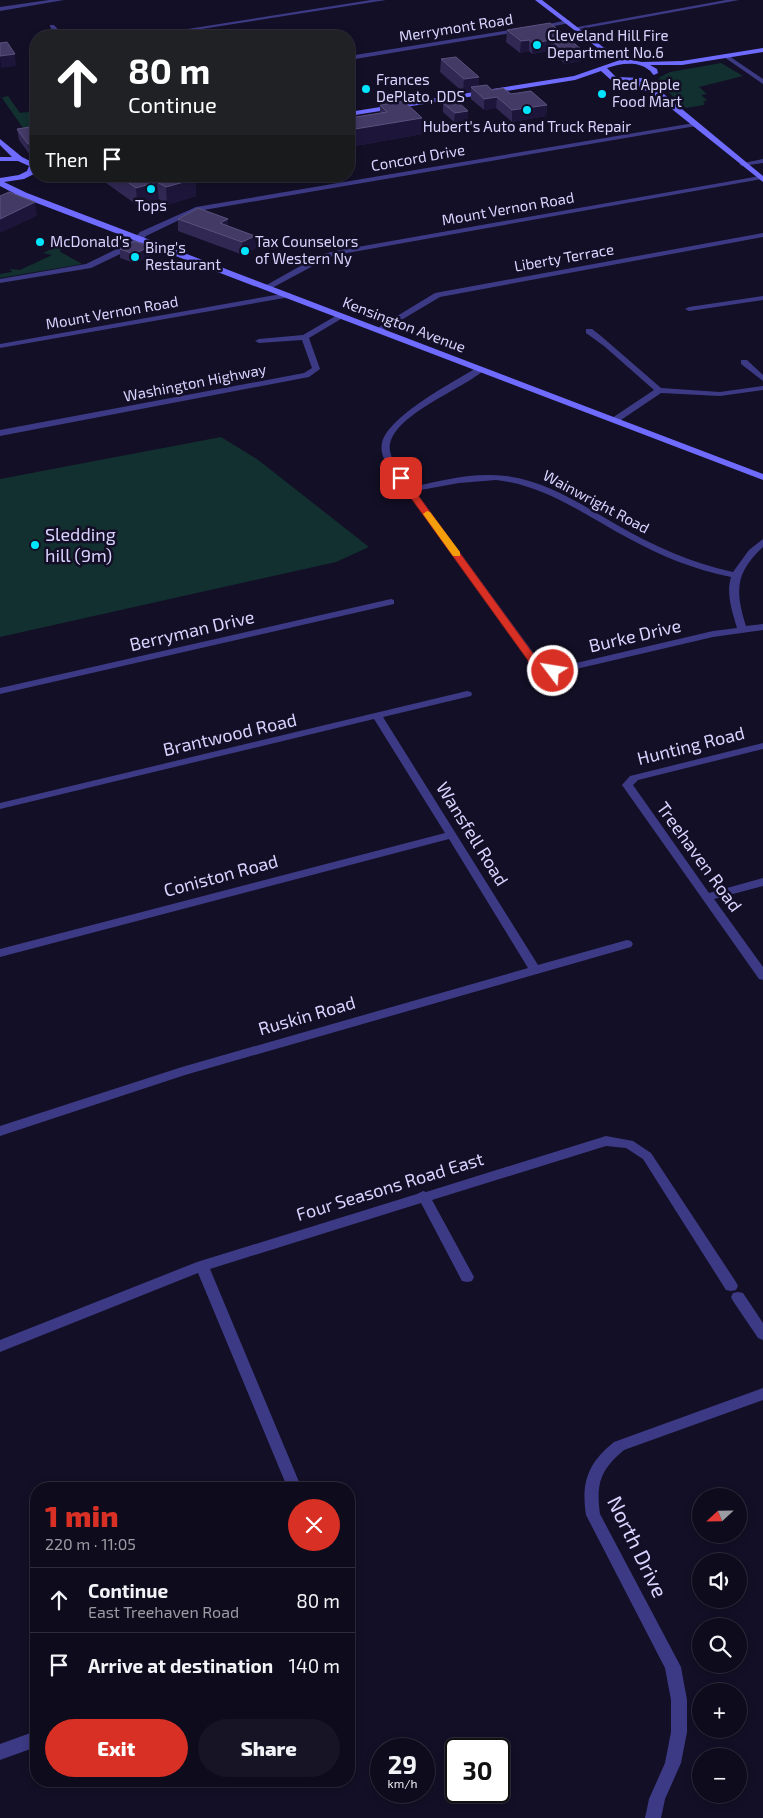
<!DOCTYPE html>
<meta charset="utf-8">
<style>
body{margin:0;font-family:"Exo 2",sans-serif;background:#171425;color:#f1f3f6;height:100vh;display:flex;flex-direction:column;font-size:19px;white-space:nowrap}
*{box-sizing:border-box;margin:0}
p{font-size:16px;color:#9b9ba3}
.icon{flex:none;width:28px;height:28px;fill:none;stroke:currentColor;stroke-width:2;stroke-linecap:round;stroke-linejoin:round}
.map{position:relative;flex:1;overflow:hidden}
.drawer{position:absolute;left:30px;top:1482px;width:325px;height:305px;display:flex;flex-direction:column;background:#0e0b1c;border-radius:20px;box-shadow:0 2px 8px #0003,0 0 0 1px #2e2b3b}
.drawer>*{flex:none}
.top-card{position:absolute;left:30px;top:30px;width:325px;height:152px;border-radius:20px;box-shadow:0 2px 8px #0003,0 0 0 1px #2e2b3b;background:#202124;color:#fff;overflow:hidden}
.needle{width:32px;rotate:248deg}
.buttons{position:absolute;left:692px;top:1488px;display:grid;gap:10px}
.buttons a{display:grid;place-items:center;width:55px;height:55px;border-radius:50%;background:#0e0b1c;box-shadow:0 2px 8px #0003,0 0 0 1px #2e2b3b;font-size:25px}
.speed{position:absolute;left:370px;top:1738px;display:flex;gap:10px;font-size:25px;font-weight:700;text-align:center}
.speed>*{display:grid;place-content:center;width:65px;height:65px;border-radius:50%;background:#0e0b1c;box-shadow:0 2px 8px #0003,0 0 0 1px #2e2b3b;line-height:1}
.speed small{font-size:12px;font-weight:400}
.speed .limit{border:2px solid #111;border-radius:8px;background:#fff;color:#111}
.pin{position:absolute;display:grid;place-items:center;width:42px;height:42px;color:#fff;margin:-21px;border-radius:10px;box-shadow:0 2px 8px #0006}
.me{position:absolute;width:55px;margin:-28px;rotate:301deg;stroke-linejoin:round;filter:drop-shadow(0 0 4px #0008)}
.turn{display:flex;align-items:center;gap:18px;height:105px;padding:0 15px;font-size:22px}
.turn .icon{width:65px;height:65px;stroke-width:2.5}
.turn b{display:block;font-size:35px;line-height:42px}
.then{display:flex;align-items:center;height:48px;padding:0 15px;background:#0003;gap:10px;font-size:19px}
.round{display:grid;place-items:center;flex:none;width:52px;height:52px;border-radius:26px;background:#171425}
.summary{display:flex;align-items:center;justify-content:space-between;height:85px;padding:0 15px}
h1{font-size:30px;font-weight:800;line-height:38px;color:#d93025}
.primary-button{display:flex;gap:10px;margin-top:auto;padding:10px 15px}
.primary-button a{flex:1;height:58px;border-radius:30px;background:#d93025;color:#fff;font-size:20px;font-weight:800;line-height:58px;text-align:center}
.primary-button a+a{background:#171425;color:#f1f3f6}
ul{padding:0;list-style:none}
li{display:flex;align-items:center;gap:15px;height:65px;padding:0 15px;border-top:1px solid #2e2b3b}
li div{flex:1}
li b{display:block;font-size:19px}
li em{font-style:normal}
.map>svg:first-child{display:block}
</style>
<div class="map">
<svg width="763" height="1818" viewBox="0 0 763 1818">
<rect width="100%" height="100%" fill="#130f26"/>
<g fill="#12302f">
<polygon points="721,63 743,76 699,87 707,94 701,95 707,100 703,102 705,104 704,105 686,108 657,82 660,77 670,72"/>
<polygon points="8,96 20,113 36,111 36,133 28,135 2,98 0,98"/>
<polygon points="68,241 74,243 59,251 82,264 0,278 0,274 12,272 10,269 20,270 52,255 43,253"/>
<polygon points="221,437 257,459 369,547 336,562 0,637 0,479"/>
</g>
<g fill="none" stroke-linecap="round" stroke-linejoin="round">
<g fill="#3d3a85" fill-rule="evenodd">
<polygon points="49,0 64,0 0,11 0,7"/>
<polygon points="371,0 386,0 157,36 143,36"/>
<polygon points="726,0 739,0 575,30 572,28"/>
<polygon points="568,20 571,22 570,23 538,29 535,27"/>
<polygon points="50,25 54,25 64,36 58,36 50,27"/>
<polygon points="522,28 525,30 524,31 349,60 349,56"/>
<polygon points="726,54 763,79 763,84 724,57 723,56"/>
<polygon points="694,123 696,124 696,126 198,211 146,236 137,246 91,268 0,283 0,279 86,264 131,242 140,232 196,207"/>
<polygon points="763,159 763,163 742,166 739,164"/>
<polygon points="760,176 762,177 762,179 336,255 326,259 270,289 263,287 320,255 335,251"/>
<polygon points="763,233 763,237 440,297 381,332 374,330 435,293"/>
<polygon points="287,293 290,293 290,297 0,348 0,344"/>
<polygon points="763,296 763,300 689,311 685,309 689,307"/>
<polygon points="339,314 346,316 309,338 320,369 309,377 0,436 0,430 304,373 312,368 302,340 259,343 255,341 259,339 303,335"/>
<polygon points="586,329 592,329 601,336 661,388 720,392 763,386 763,390 720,396 661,393 618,422 612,422 612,418 654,390 604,346 586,333"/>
<polygon points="741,360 747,360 763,375 763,381 741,364"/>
<path d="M478,367L485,369C465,389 385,417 390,451C392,465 404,476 412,487C443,480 474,472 506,476C547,481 582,505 617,525C654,546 691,563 733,572L749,550L763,539V547C735,573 735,591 746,626L763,624V630L713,637L559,673H546L537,670L389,468C384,460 380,452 382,443C388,416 455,381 478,367ZM496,480C545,485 585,515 628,538C661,556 695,570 731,577C726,594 732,611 737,628L713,631L559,667L543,666L415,491L459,483Z"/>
<polygon points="391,599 394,600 394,604 0,694 0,688"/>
<polygon points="467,691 471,692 472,694 471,696 383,717 538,965 627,940 631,941 633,944 631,947 185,1075 0,1136 0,1126 182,1067 528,968 449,839 0,957 0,949 445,833 374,719 0,809 0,803"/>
<polygon points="763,743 763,749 638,780 633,785 709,893 763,878 763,886 714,899 763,967 763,980 759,979 622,785 630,776"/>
<polygon points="606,1136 633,1141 651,1153 736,1282 738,1286 736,1290 731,1291 726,1290 643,1159 626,1148 606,1146 432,1200 474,1277 472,1281 467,1282 462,1281 421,1203 210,1269 302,1489 288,1489 198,1273 0,1352 0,1340 197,1262 417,1194 423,1191 426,1192"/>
<polygon points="738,1292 743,1293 763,1323 763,1340 758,1338 733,1301 731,1297 733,1293"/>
<path d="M763,1388V1400L624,1450C600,1470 596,1484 600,1514L681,1667L687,1700V1732L681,1763L665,1799L661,1818H645L649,1799L665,1763L671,1732V1700L665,1668L586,1515C581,1482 588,1463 614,1442Z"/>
<polygon points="36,1731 36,1747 0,1760 0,1744"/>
</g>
<g fill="#6f6bff" fill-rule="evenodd">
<path d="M535,0H542L603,47L631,60L642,62L682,61L763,48V52L682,65H650L657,69L658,73L654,75C652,74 651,71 649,70C637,60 619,64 607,68L616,77L642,78V82H639L659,90L763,176V182L653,94L628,83L611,80L601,71L575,80L349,116V112L574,76L620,60L599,49Z"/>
<polygon points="0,139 22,157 36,164 36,173 24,179 4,182 27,193 763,474 763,480 21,197 0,186 0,178 19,175 27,171 29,166 18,161 0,161 0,157 12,157 0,145"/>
</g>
</g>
<g fill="#312854">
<polygon points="550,23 581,61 565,64 550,51 532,54 529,51 520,53 506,42 507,30"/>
<polygon points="441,59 479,77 479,86 511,94 547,105 546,116 512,122 496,108 484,110 471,99 471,91 463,92 440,72"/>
<polygon points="443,103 468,120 454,122 443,112"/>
<polygon points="380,105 422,118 422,134 355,146 349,140 349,118 380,113"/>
<polygon points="17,129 34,132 30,155 19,140"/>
<polygon points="105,176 191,176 195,179 196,196 167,205 159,199 137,205 106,183"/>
<polygon points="178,219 228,226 256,248 243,255 178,231"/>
<polygon points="120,249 150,256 135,263 120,258"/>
</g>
<g fill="#1d163a">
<polygon points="529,40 529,51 520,53 521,41"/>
<polygon points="551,40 550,51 532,54 533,43"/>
<polygon points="582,50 581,61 565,64 566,52"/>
<polygon points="15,54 16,66 1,68 0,56"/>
<polygon points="479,77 479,89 471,87 471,91 463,92 464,79"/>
<polygon points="497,97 496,108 484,110 484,99"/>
<polygon points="547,105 546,116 512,122 512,110"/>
<polygon points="468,111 468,120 454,122 455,113"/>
<polygon points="422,118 422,134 355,146 355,129"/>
<polygon points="36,143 36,154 30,155 28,144"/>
<polygon points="195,179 196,196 167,205 166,187"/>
<polygon points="157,182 159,199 137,205 136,188"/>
<polygon points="35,202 37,216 0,233 0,219"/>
<polygon points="228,219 229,231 221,235 220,223"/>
<polygon points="255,236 256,248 243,255 242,242"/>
<polygon points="149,247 150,256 135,263 134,254"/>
</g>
<g fill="#433a66" stroke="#5a527e">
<polygon points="550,23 582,50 566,52 551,40 533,43 529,40 521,41 507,30"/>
<polygon points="7,42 15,54 0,56 0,43"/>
<polygon points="456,57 479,77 464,79 441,59"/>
<polygon points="487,85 492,90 503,88 511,94 531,91 547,105 512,110 497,97 484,99 471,87"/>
<polygon points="404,101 422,118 355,129 349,123 349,118 387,112 380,105"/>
<polygon points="457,101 468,111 455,113 443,103"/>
<polygon points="30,127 34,132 36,131 36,143 28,144 17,129"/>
<polygon points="119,176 191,176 195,179 166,187 157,182 136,188"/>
<polygon points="9,192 35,202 0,219 0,196"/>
<polygon points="198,208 228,219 220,223 255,236 242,242 178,219"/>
<polygon points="135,241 149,247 134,254 120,249"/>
</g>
<polygon fill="#d93025" stroke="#8d1f18" points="398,476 404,476 539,662 543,665 556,669 556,673 536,670 532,666 398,480"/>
<polygon fill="#f59e0b" points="427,511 430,512 460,552 460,556 453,556 423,514"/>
<g fill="#00e5ff" stroke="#130f26" stroke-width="2">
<circle cx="537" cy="45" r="5"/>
<circle cx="366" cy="89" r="5"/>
<circle cx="602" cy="94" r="5"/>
<circle cx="527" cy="110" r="5"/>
<circle cx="151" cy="189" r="5"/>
<circle cx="40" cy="242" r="5"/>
<circle cx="245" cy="251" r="5"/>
<circle cx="135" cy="257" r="5"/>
<circle cx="35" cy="545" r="5"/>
</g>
<g text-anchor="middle" stroke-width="5" stroke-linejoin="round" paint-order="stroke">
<g font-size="15" fill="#d9d4ff" stroke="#130f26">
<text transform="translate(456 28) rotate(-9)" y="5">Merrymont Road</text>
<text transform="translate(418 158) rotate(-10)" y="5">Concord Drive</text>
<text transform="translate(508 209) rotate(-10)" y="5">Mount Vernon Road</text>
<text transform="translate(564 258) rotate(-10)" y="5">Liberty Terrace</text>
<text transform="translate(112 313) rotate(-10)" y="5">Mount Vernon Road</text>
<text transform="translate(404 325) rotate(21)" y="5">Kensington Avenue</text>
<text transform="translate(195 383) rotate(-11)" y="5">Washington Highway</text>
<text transform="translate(596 502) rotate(28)" y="5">Wainwright Road</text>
</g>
<g font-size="15" fill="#d9d4ff" stroke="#130f26" text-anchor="start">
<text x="547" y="41">Cleveland Hill Fire<tspan x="547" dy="17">Department No.6</tspan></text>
<text x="376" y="85">Frances<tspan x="376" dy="17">DePlato, DDS</tspan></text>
<text x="612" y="90">Red Apple<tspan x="612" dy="17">Food Mart</tspan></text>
<text x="527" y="132" text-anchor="middle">Hubert's Auto and Truck Repair</text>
<text x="151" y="211" text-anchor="middle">Tops</text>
<text x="50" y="247">McDonald's</text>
<text x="255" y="247">Tax Counselors<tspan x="255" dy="17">of Western Ny</tspan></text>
<text x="145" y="253">Bing's<tspan x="145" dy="17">Restaurant</tspan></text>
</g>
<g font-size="18" fill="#d9d4ff" stroke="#130f26" text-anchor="start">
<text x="45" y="541">Sledding<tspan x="45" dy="21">hill (9m)</tspan></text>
</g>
<g font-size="18" fill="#d9d4ff" stroke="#130f26">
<text transform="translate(192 631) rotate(-13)" y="6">Berryman Drive</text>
<text transform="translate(635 636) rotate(-13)" y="6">Burke Drive</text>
<text transform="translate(230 735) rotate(-13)" y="6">Brantwood Road</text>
<text transform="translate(691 746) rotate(-14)" y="6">Hunting Road</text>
<text transform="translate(472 834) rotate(58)" y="6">Wansfell Road</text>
<text transform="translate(699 857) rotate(54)" y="6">Treehaven Road</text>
<text transform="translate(221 876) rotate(-15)" y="6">Coniston Road</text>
<text transform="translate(307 1016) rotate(-16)" y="6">Ruskin Road</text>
<text transform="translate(390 1187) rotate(-17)" y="6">Four Seasons Road East</text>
</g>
<g font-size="21" fill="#d9d4ff" stroke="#130f26">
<text transform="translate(637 1547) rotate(64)" y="7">North Drive</text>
</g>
</g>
</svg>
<div class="buttons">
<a><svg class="needle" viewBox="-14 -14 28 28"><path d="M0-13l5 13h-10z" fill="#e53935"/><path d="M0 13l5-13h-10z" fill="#9b9ba3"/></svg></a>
<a><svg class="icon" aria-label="sound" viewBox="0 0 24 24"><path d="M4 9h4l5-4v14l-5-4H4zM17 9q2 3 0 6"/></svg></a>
<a><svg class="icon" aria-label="search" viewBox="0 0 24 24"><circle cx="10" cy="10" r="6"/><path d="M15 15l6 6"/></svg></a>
<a>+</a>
<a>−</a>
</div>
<div class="speed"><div>29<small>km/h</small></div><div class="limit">30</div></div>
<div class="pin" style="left:401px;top:478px;background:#d93025"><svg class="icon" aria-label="arrive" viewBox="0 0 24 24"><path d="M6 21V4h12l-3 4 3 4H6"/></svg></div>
<svg class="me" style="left:553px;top:671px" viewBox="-20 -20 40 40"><circle r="17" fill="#d93025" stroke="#fff" stroke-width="3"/><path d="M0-11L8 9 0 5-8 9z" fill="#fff"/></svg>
<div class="top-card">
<div class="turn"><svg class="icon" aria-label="ahead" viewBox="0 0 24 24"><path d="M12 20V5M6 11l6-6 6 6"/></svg><div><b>80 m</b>Continue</div></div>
<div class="then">Then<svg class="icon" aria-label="arrive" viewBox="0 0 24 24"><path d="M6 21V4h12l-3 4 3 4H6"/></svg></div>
</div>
<section class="drawer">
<div class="summary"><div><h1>1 min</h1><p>220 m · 11:05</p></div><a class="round" style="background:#d93025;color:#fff"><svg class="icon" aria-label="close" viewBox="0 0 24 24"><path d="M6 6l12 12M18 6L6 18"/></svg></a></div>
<ul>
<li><svg class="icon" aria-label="ahead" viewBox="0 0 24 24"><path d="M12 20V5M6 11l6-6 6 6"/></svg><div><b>Continue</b><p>East Treehaven Road</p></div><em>80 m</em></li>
<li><svg class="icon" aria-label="arrive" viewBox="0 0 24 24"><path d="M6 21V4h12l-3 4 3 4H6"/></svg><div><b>Arrive at destination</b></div><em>140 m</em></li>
</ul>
<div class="primary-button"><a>Exit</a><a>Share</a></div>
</section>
</div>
